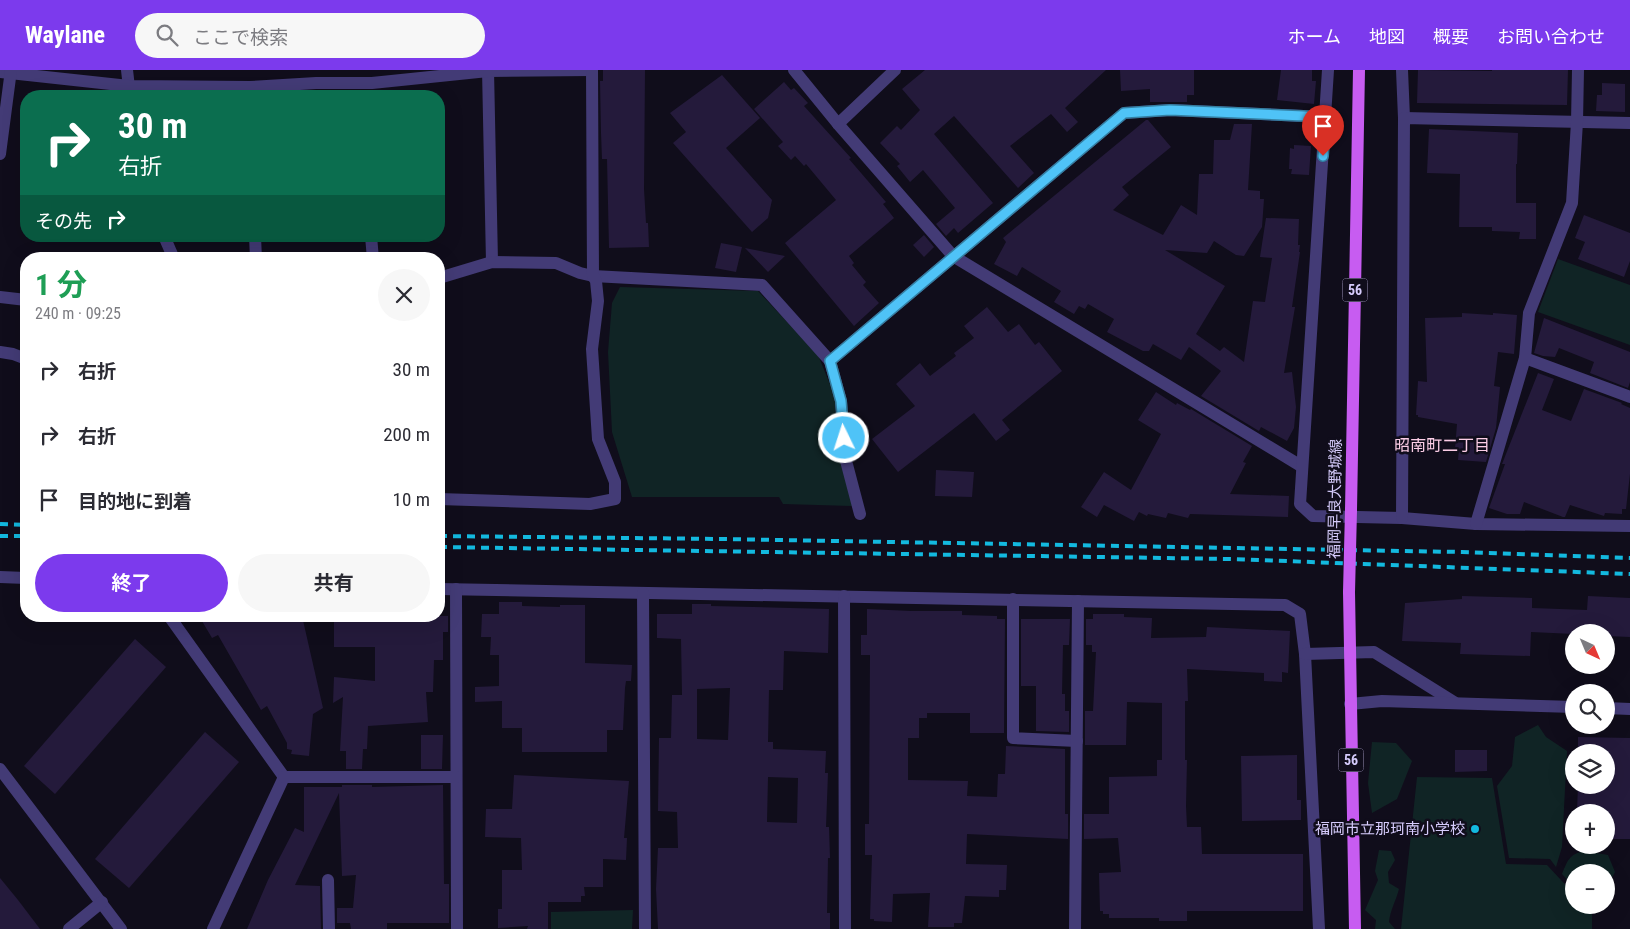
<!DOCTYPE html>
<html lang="ja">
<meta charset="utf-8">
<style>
body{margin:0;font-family:"Roboto Condensed","Noto Sans JP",sans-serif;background:#f7f7f7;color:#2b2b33;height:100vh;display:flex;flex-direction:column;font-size:19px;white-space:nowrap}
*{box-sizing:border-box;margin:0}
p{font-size:16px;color:#7c7c81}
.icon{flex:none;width:28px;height:28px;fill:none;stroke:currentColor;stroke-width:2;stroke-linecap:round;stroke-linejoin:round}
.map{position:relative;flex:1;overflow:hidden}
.details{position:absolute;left:20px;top:182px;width:425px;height:370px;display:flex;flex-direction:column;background:#fff;border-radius:20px;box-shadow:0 5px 20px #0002}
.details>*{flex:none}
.banner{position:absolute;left:20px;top:20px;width:425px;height:152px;border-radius:20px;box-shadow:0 5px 20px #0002;background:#0b6e4f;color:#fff;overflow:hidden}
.needle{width:32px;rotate:136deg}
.controls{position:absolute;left:1565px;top:554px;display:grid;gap:10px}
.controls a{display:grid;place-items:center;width:50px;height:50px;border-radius:50%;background:#fff;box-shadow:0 5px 20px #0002;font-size:25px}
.pin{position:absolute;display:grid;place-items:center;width:42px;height:42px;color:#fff;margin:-51px -21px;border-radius:50% 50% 50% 0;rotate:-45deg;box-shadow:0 0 5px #0007}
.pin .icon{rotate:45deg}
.me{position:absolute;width:55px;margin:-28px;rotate:356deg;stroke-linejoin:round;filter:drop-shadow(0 0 4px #0008)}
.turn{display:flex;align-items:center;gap:18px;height:105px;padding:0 15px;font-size:22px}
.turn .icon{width:65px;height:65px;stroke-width:2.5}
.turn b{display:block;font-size:35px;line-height:42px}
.then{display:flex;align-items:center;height:48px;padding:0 15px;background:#0003;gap:10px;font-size:19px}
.round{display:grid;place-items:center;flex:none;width:52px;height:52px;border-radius:26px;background:#f7f7f7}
.overview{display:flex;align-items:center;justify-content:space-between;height:85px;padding:0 15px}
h1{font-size:30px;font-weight:700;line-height:38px;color:#1e9e55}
.cta{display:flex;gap:10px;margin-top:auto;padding:10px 15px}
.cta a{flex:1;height:58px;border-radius:30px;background:#7c3aed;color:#fff;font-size:20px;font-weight:700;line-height:58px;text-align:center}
.cta a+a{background:#f7f7f7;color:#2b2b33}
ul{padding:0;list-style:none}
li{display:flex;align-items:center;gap:15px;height:65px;padding:0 15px}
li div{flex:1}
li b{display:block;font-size:19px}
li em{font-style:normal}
header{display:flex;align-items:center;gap:30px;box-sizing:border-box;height:70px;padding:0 25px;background:#7c3aed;color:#fff}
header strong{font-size:24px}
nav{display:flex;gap:28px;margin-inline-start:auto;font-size:18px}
.search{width:350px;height:45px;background:#f7f7f7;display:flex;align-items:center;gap:12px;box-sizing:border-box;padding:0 18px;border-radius:28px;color:#7c7c81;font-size:19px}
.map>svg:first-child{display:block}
</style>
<header>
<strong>Waylane</strong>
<div class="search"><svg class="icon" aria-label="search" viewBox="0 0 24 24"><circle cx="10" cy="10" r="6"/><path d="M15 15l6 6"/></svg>ここで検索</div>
<nav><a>ホーム</a><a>地図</a><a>概要</a><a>お問い合わせ</a></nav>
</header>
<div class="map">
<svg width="1630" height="859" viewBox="0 0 1630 859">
<rect width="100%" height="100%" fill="#100d1b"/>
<g fill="#102425">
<polygon points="1558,189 1630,215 1630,275 1538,242"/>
<polygon points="620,217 758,221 818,285 834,324 852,436 783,434 779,427 632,427 612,362 608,282 612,233"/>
<polygon points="1538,655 1546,667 1567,681 1562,777 1556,797 1550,789 1509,788 1497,716 1512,696 1515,667"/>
<polygon points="1372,672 1396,673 1412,691 1397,729 1372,743 1368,713"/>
<polygon points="1417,707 1492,708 1506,794 1547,795 1574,824 1574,835 1584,835 1592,843 1592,859 1401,859"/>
<path d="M1379,780L1391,781L1395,790L1388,802L1389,813L1399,819C1396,831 1390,840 1389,852L1395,859H1375L1376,850L1365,840L1378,810L1375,801Z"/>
<path d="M1585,781L1608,785L1615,802L1606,819V802H1574V817L1562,804C1568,790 1569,784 1585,781Z"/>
<polygon points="633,840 632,859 551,859 551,842"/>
</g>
<g fill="#241a3b" fill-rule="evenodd">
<polygon points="603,0 645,0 644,119 646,153 648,153 649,177 609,178 607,89 602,89 601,63 600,11 603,11"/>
<polygon points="925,0 1106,0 1065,38 1078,52 1067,62 1051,44 1010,76 1034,103 1018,118 954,46 934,64 993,133 958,163 954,158 946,166 936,154 955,138 923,100 910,112 897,96 900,94 880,73 897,56 901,60 920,40 902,19"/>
<polygon points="1120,0 1194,0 1194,25 1187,25 1187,32 1150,32 1150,19 1121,21"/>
<polygon points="1281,0 1312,0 1312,11 1316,11 1314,34 1277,30"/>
<polygon points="1418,0 1492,1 1492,0 1568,0 1567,35 1417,33"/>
<polygon points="722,5 760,48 726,78 772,130 768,148 752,162 673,73 686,62 670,43"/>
<polygon points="784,12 791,20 794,18 808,33 804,36 851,88 849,89 886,132 883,134 894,148 849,186 854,193 852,195 866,212 863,215 879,233 854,256 785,173 836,130 806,94 804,96 795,86 791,90 778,76 783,72 754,39"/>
<polygon points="1602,13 1625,14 1625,42 1596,41 1597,25 1602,25"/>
<polygon points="1146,50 1148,50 1171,77 1122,117 1129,125 1113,140 1163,165 1181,135 1197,145 1199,104 1213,104 1214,70 1230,70 1234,54 1252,54 1248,120 1260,121 1260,129 1264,129 1262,157 1244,186 1236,185 1214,171 1207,183 1165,180 1225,216 1196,264 1220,281 1224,277 1244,292 1253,231 1265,232 1272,188 1260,187 1266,148 1299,149 1298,175 1300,175 1299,182 1300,182 1292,237 1295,237 1284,303 1292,302 1296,337 1294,358 1287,371 1261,357 1259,361 1201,326 1221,301 1189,277 1181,290 1153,274 1149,281 1143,281 1107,262 1114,249 1088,234 1085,239 1079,236 1074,244 1054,232 1061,221 1022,197 1017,206 994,194 1006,172 1003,168"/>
<polygon points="1429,59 1518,63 1517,94 1516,94 1516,133 1536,133 1536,169 1519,169 1520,162 1492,161 1492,157 1459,157 1460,104 1427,103"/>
<polygon points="1294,75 1311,76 1309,105 1291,104 1292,99 1289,99 1290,78 1294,79"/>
<polygon points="1584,145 1630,163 1630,191 1624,207 1578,189 1585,172 1575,168"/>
<polygon points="924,165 934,177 924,187 913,175"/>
<polygon points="721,173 742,177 736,202 715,198"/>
<polygon points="745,178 785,186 768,202"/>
<polygon points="987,237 1008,262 1019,254 1035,275 1039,272 1062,301 1002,350 1010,360 996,371 974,343 898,402 872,369 915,336 896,314 920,293 930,306 956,286 954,283 974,268 964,256"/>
<polygon points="1462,243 1493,245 1493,243 1517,245 1514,284 1498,282 1494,316 1500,317 1496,358 1486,392 1458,390 1459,379 1455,379 1457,354 1418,347 1418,345 1416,345 1418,311 1427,312 1425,248 1462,247"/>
<polygon points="1544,248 1630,282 1630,312 1628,318 1590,303 1594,292 1559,278 1555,287 1543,286 1534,283"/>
<polygon points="1538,303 1554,309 1542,340 1571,351 1584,319 1622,333 1621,334 1630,338 1630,404 1626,439 1622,439 1622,444 1605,443 1604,446 1570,435 1565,447 1563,447 1524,432 1520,444 1507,444 1489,438 1505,394 1502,394 1504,389"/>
<polygon points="1156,322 1176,335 1177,333 1190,340 1191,339 1252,376 1243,392 1246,393 1230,424 1289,426 1288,447 1190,444 1188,448 1168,443 1166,448 1148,444 1147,446 1139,442 1134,451 1104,435 1097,447 1081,437 1104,402 1131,420 1161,364 1138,350"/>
<polygon points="936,400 974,402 972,427 935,426"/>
<polygon points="1462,526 1532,528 1532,538 1587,540 1588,526 1630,528 1630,567 1606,566 1606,562 1574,564 1531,562 1530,586 1460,584 1461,573 1402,571 1405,533 1462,529"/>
<polygon points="499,532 522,532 522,536 560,537 560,535 585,535 585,593 632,595 631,611 626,611 625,618 623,660 607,660 607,682 522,682 522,658 502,658 502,631 475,632 475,617 499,616 499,585 490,585 491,567 481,567 482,544 499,544"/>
<path d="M692,534H711V536L829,539L828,583L784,581L783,620H769L768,672H773V679L826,681L825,703H828L826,757H829L830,788H828L827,843H830V859H658L656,819L658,778H678L677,742L658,741L659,668H671L672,625H682L681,569L657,568V544H692ZM730,618L728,670L697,669V619ZM768,707L798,708L797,753L767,752Z"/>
<polygon points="867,539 911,541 962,541 962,545 997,546 997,549 1005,549 1004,663 970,663 970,643 927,643 927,648 919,648 919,668 908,668 908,710 968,711 967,726 997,727 998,704 1005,704 1006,676 1065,679 1065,744 1068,744 1068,769 967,764 966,794 1007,795 1006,820 999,820 999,827 965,826 962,853 954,853 954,857 928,857 930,823 893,824 892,852 874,851 874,849 870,849 872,785 865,785 865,754 869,754 870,585 861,585 861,565 867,565"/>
<polygon points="1093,544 1124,544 1124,547 1152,548 1151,568 1206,567 1207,557 1290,561 1288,603 1282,602 1282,612 1264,611 1264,603 1187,599 1188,631 1185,631 1185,690 1187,690 1186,736 1187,757 1201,757 1202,784 1303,784 1303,841 1187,841 1187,851 1159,851 1159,848 1109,848 1109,844 1103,844 1103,841 1100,841 1099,803 1121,802 1118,768 1084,769 1084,744 1109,744 1109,707 1157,706 1157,690 1162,690 1162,633 1127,632 1126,675 1085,675 1085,641 1093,641 1096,582 1092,582 1092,575 1086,575 1086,549 1093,549"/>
<polygon points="199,546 302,546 323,638 313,644 309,686 291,684 292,680 287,679 287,673 267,636 261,640 218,565 212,568"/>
<polygon points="334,546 448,546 448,562 443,562 443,590 434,590 433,622 426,622 428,652 368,656 367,679 363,679 362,699 346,699 346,681 340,681 343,627 333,633 334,607 375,611 375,577 334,577"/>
<polygon points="1021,549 1070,549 1069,575 1063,575 1062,624 1065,624 1065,641 1069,641 1069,662 1036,661 1036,616 1021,616"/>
<polygon points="135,569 166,597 55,724 24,696"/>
<polygon points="205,662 239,692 129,818 95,789"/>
<polygon points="421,665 443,665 442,699 421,699"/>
<polygon points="1578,667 1630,668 1630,769 1606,769 1606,742 1577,742 1578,715 1606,715 1606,682 1578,682"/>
<polygon points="1455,680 1487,680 1487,701 1455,702"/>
<polygon points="1297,685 1297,730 1301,730 1301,750 1242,751 1241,686"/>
<polygon points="514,705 629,711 624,768 627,768 626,790 603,789 603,817 584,817 585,826 581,826 581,832 548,832 548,859 527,859 528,856 498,858 498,839 502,839 502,800 522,800 521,768 485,767 486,739 512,739"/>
<polygon points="342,715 372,715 372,717 443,715 444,814 449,814 449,853 387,853 387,859 351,859 350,853 337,853 337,838 353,838 356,805 342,806 339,723 295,815 320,816 321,859 247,859 268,810 295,758 304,762 304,717 342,717"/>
<polygon points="0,808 18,830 40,859 0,859"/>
</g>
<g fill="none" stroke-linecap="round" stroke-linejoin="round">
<g stroke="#433b76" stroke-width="12">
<polyline points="127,0 130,26"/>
<polyline points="488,0 492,192"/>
<polyline points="794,0 838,54 953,186 1301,396"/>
<polyline points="1328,0 1300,434 1313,446 1402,448 1476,454 1630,456"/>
<polyline points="1402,0 1404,48"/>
<polyline points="0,2 129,16 250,17 316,13 372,13 488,1 592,0"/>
<polyline points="838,54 895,0"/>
<polyline points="0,84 11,0"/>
<polyline points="164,166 174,189"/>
<polyline points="255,166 256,189"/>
<polyline points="371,166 373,189"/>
<polyline points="439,208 492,192 556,193 580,203 593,206 762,215 830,291 841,331 845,387 860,444"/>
<polyline points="0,227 26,230"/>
<polyline points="0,282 13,284 26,289"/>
<polyline points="1525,288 1630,327"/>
<polyline points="830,291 1124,43 1171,40 1326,47"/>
<polyline points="439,429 590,434 615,429 615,412 598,369 592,279 598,231 596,211 593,206 592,0"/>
<polyline points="1402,448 1404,48 1630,53"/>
<polyline points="1476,454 1525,288 1529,243 1572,133 1577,52 1578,0"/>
<polyline points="0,507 26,508"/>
<polyline points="439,519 1285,535 1300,544 1305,584 1319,859"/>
<polyline points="456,519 457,859"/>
<polyline points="643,523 645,859"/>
<polyline points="844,526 845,859"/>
<polyline points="1013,529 1013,668 1077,671"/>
<polyline points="169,546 284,707 213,859"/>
<polyline points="1305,584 1374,582 1454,632"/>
<polyline points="1350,634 1382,631 1574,637"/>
<polyline points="1606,638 1630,639"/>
<polyline points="0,699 121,859"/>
<polyline points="284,707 456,707"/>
<polyline points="328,810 329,859"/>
<polyline points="69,859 102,832"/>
<polyline points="1075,859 1078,531"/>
</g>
<g stroke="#c75cf1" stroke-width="12">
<polyline points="1351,440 1359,0"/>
<polyline points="1349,522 1355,859"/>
</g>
<g stroke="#13b9df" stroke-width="4" stroke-dasharray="8 6" stroke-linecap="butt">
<polyline points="0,454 26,455"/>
<polyline points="0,466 26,466"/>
<polyline points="439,466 723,469 1462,482 1630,488"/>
<polyline points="439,477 1231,489 1630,504"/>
</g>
<polyline stroke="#c75cf1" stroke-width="12" points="1349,522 1351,440"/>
</g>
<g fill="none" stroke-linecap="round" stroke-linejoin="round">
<g stroke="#337fa1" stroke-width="12">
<polyline id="route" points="844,368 841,331 830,291 1124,43 1170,40 1326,47 1323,86"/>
</g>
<use href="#route" stroke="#4fc3f7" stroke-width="9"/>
</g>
<circle fill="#13b9df" stroke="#100d1b" stroke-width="2" cx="1475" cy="759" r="5"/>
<g text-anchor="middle" stroke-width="5" stroke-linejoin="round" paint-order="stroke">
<g fill="#100d1b" stroke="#9a92b8" stroke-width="1">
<rect x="1342.5" y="208.5" width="25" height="23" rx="4"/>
<rect x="1338.5" y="678.5" width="25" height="23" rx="4"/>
</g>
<g font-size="14" font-weight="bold" fill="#d5cbfb">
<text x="1355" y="225">56</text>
<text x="1351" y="695">56</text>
</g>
<g font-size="15" fill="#d5cbfb" stroke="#100d1b">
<text transform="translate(1335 429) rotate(-89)" y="5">福岡早良大野城線</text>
</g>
<g font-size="15" fill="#d5cbfb" stroke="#100d1b" text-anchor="end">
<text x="1465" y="764">福岡市立那珂南小学校</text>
</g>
<g font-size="16" fill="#fbcde6" stroke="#100d1b">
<text x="1442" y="381">昭南町二丁目</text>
</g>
</g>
</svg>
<div class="controls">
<a><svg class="needle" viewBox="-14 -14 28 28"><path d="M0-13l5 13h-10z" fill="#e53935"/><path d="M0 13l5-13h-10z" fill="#7c7c81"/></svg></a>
<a><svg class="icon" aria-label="search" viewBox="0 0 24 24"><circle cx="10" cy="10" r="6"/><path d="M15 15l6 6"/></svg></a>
<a><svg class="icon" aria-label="layers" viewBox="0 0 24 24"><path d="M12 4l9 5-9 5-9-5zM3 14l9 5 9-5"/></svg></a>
<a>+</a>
<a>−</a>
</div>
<div class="pin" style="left:1323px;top:86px;background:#d93025"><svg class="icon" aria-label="arrive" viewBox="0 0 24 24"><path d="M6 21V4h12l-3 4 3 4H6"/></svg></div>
<svg class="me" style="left:844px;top:368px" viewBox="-20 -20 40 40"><circle r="17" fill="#4fc3f7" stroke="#fff" stroke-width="3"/><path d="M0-11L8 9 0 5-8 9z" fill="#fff"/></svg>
<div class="banner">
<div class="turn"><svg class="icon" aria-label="right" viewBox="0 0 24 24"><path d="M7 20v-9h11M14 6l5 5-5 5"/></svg><div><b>30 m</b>右折</div></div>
<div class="then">その先<svg class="icon" aria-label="right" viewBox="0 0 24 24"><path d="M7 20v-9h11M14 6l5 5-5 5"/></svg></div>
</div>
<section class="details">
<div class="overview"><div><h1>1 分</h1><p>240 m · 09:25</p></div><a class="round"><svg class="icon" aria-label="close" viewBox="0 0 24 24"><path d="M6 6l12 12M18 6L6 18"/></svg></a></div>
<ul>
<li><svg class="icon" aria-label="right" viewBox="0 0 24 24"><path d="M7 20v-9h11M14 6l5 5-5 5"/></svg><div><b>右折</b></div><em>30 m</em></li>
<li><svg class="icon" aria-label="right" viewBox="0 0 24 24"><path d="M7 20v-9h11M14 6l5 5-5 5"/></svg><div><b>右折</b></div><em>200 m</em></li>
<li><svg class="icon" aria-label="arrive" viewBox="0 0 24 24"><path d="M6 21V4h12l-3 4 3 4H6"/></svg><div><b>目的地に到着</b></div><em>10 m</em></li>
</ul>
<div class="cta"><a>終了</a><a>共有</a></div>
</section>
</div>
